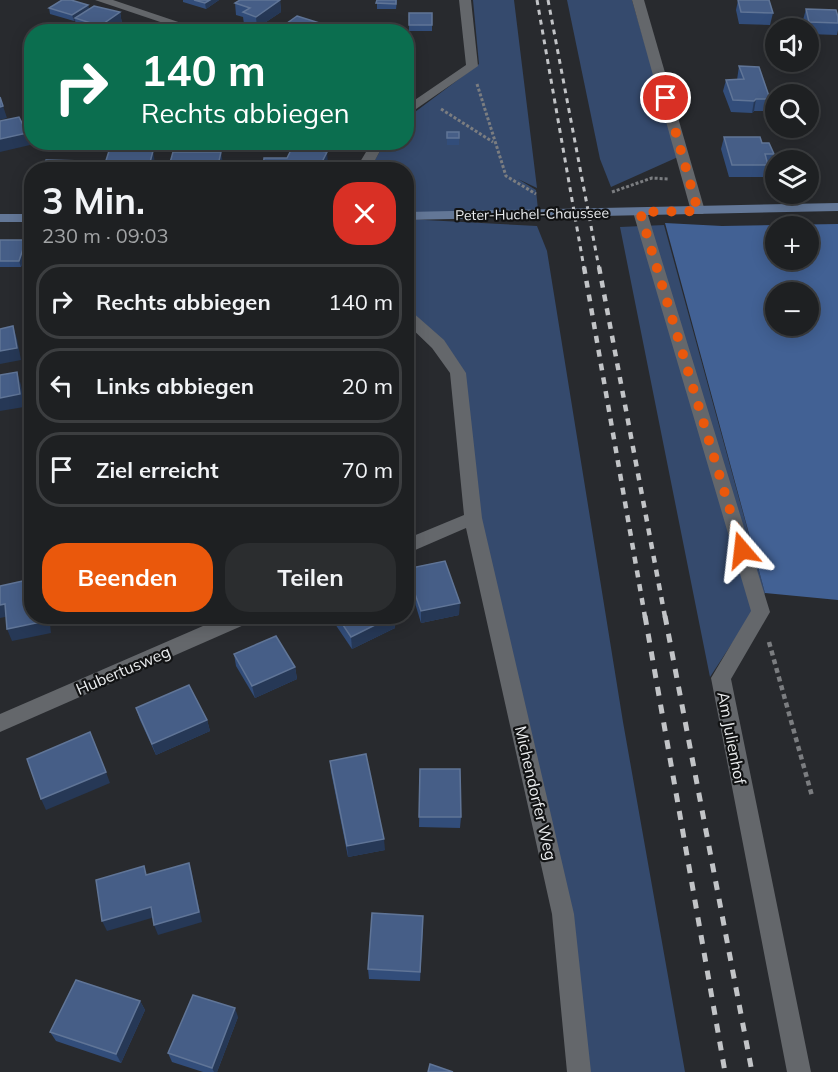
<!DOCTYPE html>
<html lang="de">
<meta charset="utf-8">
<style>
body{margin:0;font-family:Mulish,sans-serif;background:#2b2d2f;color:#f1f3f6;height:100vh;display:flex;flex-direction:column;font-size:22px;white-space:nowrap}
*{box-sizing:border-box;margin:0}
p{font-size:20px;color:#a1a3a5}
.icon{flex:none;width:33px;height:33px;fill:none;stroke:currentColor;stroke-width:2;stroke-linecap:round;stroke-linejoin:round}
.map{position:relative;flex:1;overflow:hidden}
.drawer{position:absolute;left:24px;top:162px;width:390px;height:462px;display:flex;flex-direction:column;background:#1e2022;border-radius:24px;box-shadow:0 3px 15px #0003,0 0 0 2px #3c3e40}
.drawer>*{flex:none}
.hud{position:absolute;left:24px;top:24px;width:390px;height:126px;border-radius:24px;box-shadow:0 3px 15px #0003,0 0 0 2px #3c3e40;background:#0b6e4f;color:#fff;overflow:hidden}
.buttons{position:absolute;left:765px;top:18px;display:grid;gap:12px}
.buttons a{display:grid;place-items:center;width:54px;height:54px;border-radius:50%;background:#1e2022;box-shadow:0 3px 15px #0003,0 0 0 2px #3c3e40;font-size:30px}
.pin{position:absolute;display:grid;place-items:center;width:51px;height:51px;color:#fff;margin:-26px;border:3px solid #fff;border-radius:50%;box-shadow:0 2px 6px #0007}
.me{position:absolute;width:66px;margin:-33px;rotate:343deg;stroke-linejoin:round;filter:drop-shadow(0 0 4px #0008)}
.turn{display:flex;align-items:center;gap:21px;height:126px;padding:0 18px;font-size:27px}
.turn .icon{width:78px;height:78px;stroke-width:2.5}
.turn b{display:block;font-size:42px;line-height:51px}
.round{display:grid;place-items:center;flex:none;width:63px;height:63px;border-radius:24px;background:#2b2d2f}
.overview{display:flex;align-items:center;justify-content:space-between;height:102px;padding:0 18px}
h1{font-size:36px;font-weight:700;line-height:45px}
.button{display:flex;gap:12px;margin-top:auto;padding:12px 18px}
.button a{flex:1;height:69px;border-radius:24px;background:#ea580c;color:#fff;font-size:24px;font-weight:700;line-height:69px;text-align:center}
.button a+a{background:#2b2d2f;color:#f1f3f6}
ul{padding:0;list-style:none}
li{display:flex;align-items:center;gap:18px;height:75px;margin:0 12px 9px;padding:0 6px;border:3px solid #3c3e40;border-radius:24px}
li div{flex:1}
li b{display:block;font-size:22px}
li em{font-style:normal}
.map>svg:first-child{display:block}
</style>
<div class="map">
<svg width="838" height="1072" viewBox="0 0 838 1072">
<rect width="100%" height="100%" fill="#282a2e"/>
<g fill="#354a6d">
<polygon points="473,0 514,0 537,188 518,179 536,190 538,210 407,213 406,170 373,169 373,163 385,143 406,142 407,118 479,64"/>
<polygon points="567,0 632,0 678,157 611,187 600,159"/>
<polygon points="406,219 537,226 547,251 623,722 685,1072 579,1072 563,914 473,518 458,373 407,310"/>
<polygon points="664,225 765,593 710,677 620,227"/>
</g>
<path fill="#426194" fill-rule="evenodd" d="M665,223L722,226L838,224V600L765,593ZM776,226H808V260H776ZM776,292H808V326H776Z"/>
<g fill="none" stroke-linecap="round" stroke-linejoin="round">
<g stroke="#7b7d80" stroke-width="3" stroke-dasharray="3 2" stroke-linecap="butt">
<polyline points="477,84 506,176 536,194"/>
<polyline points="441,109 493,142"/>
<polyline points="612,192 652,178 668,179"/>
</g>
<polyline stroke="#7b7d80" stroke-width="4.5" stroke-dasharray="5 4" stroke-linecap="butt" points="769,642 812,796"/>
<g fill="#64676b" fill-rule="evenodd">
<polygon points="95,0 113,0 208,32 190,32"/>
<polygon points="459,0 471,0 478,66 406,116 406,106 466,65"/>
<polygon points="632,0 644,0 705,211 703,214 693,214 691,211"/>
<polygon points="372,142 385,142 374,162 374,170 360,170 360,162"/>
<polygon points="640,208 647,212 770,612 731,679 811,1072 787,1072 711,678 751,611 633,212"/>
<polygon points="406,309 411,311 444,340 466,373 482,518 574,914 591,1072 567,1072 552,914 466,528 406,554 406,539 464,515 450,373 432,348 406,323"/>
<polygon points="226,616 255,616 253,621 0,732 0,714"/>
</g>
<g fill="#637797" fill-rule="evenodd">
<polygon points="838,203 838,211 406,220 406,212"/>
<rect x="0" y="214" width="32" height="8"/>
</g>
<g stroke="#c2c4c7" stroke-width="3" stroke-dasharray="5 5" stroke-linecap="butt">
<polyline points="537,0 584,268"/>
<polyline points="548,0 599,268"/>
</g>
<g stroke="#c2c4c7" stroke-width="4.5" stroke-dasharray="7 7" stroke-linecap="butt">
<polyline points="584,267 645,617"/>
<polyline points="599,267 665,617"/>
</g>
<g stroke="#c2c4c7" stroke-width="5" stroke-dasharray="9 9" stroke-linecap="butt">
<polyline points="645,616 725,1072"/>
<polyline points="665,616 752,1072"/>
</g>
</g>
<g fill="#324d7a">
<polygon points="183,0 219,0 206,9 183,2"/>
<polygon points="280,0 281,12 257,28 244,24 243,17 236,15 235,3"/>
<polygon points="377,0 397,0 396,9 377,9"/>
<polygon points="738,0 769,0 773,13 770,25 739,24 736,10"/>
<polygon points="49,8 89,9 120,12 122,24 111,32 83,32 77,30 75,20 74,21 50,14"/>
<polygon points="806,9 838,17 838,30 837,35 808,34 808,28 805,28 803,20"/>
<rect x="409" y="13" width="23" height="18"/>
<polygon points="283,26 326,32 284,32"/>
<polygon points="739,66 770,99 768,111 754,111 752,113 731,112 723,91 726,80 737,80"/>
<polygon points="447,132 459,138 459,145 447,145"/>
<polygon points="724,137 762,143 774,154 771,167 768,167 766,177 729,177 721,149"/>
<polygon points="0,240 28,246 21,267 0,267"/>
<polygon points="406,569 459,615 421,623 415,603"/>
<polygon points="330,616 394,616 395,628 352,649 331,618"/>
<polygon points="234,654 295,667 297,679 255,698 236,666"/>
<polygon points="136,708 207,720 210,731 156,755 140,720"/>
<polygon points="330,761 385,850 348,857 331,772"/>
<polygon points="420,769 461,817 460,828 419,827"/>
<polygon points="423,926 420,981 369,979 368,969"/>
<polygon points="140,1001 145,1010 121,1063 56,1041 50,1032"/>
<polygon points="238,1017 217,1072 203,1072 172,1062 168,1053"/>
</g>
<g fill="#263856">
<polygon points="210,0 219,0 206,9 205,3"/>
<polygon points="280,0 281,12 257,28 256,17"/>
<polygon points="88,5 90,11 75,18 75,20 74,21 72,15"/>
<polygon points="120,12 122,24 111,32 101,32 100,26"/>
<polygon points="326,25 326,32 317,32"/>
<polygon points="410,45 410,57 406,60 406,48"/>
<polygon points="756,99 754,111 752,113 754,101"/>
<polygon points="3,106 7,118 0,120 0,107"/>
<polygon points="27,133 30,145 0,152 0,139"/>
<polygon points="153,151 155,163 154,170 148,170"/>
<polygon points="221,152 223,164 222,170 217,170"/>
<polygon points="327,152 328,164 325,170 315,170"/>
<polygon points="83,161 85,170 79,170"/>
<polygon points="26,240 28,246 21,267 19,261"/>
<polygon points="13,326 17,339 21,360 0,364 0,351"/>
<polygon points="17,372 21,385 24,407 0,411 0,398"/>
<polygon points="414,591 415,603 406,605 406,593"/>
<polygon points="460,603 459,615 421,623 421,611"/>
<polygon points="5,604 10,616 0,618 0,605"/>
<polygon points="46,616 49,616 51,633 12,641 7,629"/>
<polygon points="393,616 394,616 395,628 352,649 351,637"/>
<polygon points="295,667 297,679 255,698 252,686"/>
<polygon points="207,720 210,731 156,755 152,744"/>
<polygon points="106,772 110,783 46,810 41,799"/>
<polygon points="384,839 385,850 348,857 347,846"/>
<polygon points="189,863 192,873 202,922 158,935 154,925"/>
<polygon points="151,907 155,917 107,931 102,921"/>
<polygon points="140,1001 145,1010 121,1063 116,1054"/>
<polygon points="235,1008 238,1017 217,1072 214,1072 212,1068"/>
</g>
<g fill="#465e87" stroke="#607597" stroke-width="1.5">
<polygon points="62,0 71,0 88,5 72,15 49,8"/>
<polygon points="194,0 210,0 205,3"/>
<polygon points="240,0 280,0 256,17 243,12 250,8 235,3"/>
<polygon points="377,0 396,0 396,4 376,3"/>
<polygon points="738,0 769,0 773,13 741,12"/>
<polygon points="94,6 120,12 100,26 75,18"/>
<polygon points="806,9 836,10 838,17 838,23 809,22"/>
<rect x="409" y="13" width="23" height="12"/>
<polygon points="297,16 326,25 317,32 302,32 283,26"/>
<polygon points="739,66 759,67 770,99 756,99 754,101 733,100 726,80 744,79"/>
<polygon points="0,97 3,106 0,107"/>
<polygon points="19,117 27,133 0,139 0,121"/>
<rect x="447" y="132" width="12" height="6"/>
<polygon points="724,137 760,137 762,143 769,143 774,154 765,154 768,165 732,165"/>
<polygon points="293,146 327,152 319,168 315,170 263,170 264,158 287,158"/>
<polygon points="109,151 153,151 148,170 103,170"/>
<polygon points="173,152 221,152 217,170 168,170"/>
<polygon points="46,160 83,161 79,170 41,170"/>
<polygon points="0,240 26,240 19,261 0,261"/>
<polygon points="13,326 17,348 0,351 0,329"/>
<polygon points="17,372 20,394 0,398 0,375"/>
<polygon points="445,561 460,603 421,611 414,591 406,593 406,569"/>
<polygon points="32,579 32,616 46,616 46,621 7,629 5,604 0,605 0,586"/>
<polygon points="337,616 393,616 351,637"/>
<polygon points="276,636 295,667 252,686 234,654"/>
<polygon points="189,685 207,720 152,744 136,708"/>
<polygon points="90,732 106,772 41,799 27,759"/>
<polygon points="366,754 384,839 347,846 330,761"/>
<polygon points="420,769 460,769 461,817 419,817"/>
<polygon points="189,863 199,912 154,925 151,907 102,921 96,880 144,866 146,875"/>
<polygon points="372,913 423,916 420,972 368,969"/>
<polygon points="76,980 140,1001 116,1054 50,1032"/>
<polygon points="193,995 235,1008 212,1068 168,1053"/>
<polygon points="430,1064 453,1072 428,1072"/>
</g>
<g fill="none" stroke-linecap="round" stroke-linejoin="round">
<polyline stroke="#ea580c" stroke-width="10" stroke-dasharray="0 18" points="666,98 698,211 640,212 742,550"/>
</g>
<g text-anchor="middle" stroke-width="4.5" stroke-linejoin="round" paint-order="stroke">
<g font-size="14" fill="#eceef0" stroke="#121314">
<text transform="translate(532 214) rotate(-1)" y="5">Peter-Huchel-Chaussee</text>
</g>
<g font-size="16" fill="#eceef0" stroke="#121314">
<text transform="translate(123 670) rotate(-23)" y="6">Hubertusweg</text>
<text transform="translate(732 738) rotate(79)" y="6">Am Julienhof</text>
<text transform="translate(536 793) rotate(77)" y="6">Michendorfer Weg</text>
</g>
</g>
</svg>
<div class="buttons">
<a><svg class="icon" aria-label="sound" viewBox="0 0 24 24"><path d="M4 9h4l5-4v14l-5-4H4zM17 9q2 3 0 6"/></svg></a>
<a><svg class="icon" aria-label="search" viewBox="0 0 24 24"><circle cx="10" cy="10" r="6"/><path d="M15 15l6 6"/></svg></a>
<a><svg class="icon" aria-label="layers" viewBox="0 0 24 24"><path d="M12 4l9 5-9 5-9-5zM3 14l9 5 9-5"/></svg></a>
<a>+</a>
<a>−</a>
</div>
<div class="pin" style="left:666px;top:98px;background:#d93025"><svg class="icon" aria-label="arrive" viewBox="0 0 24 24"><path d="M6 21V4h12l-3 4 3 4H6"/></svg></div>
<svg class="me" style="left:742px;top:550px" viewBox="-20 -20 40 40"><path d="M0-17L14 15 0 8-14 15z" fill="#ea580c" stroke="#fff" stroke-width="4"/></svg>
<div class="hud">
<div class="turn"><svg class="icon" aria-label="right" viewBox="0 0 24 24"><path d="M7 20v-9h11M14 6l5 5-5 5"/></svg><div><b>140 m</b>Rechts abbiegen</div></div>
</div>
<section class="drawer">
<div class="overview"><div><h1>3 Min.</h1><p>230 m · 09:03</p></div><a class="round" style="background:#d93025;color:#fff"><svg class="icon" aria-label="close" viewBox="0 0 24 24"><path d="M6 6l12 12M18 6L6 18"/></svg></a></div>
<ul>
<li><svg class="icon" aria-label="right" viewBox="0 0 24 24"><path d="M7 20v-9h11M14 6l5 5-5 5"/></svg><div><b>Rechts abbiegen</b></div><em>140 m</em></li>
<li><svg class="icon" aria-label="left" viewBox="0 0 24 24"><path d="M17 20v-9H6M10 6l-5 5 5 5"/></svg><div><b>Links abbiegen</b></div><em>20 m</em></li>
<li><svg class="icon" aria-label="arrive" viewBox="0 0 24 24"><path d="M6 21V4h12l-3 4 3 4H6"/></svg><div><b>Ziel erreicht</b></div><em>70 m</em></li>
</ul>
<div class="button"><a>Beenden</a><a>Teilen</a></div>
</section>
</div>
